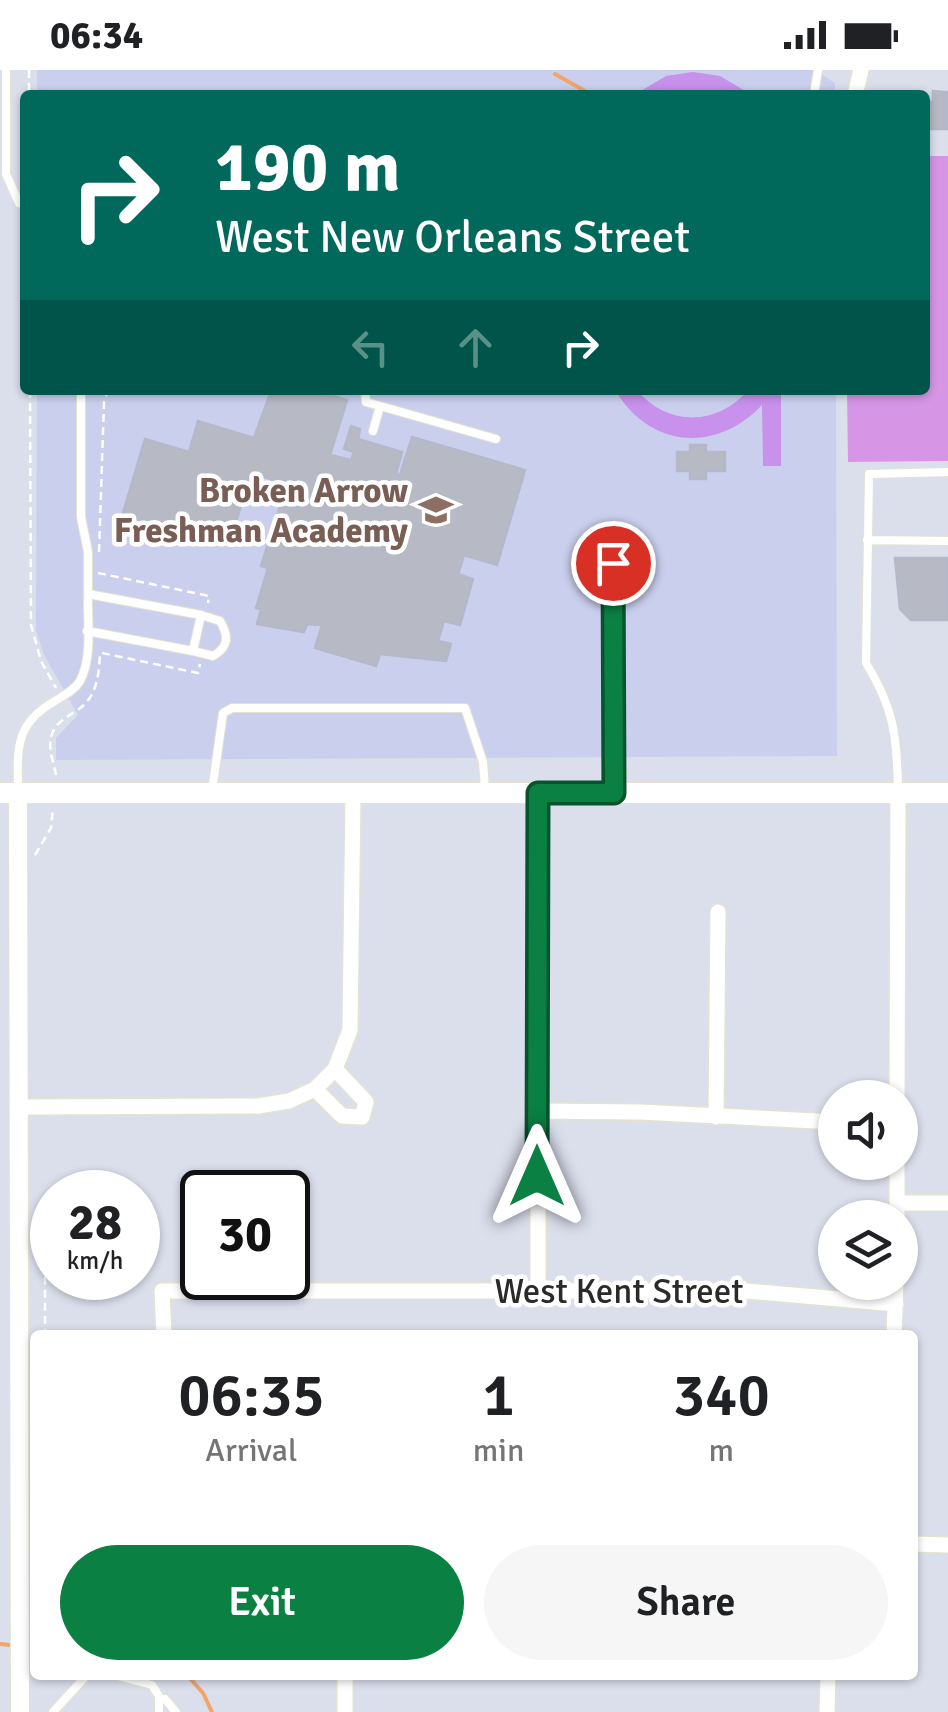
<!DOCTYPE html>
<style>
:root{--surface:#fff;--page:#f6f6f6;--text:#202124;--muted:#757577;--accent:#0b8043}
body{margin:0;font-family:Signika,sans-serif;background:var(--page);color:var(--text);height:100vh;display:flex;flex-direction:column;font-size:38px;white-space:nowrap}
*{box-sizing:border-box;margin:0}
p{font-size:32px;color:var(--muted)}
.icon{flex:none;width:55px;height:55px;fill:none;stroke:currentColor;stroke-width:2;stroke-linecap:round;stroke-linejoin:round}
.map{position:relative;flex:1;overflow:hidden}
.drawer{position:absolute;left:30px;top:1260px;width:888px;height:350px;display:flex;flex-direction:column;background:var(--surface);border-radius:10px;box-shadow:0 2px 8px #0004}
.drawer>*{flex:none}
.guide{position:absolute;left:20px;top:20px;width:910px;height:305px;border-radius:10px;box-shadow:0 2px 8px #0004;background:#00695c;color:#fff;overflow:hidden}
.buttons{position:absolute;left:818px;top:1010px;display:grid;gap:20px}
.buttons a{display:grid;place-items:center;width:100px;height:100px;border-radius:50%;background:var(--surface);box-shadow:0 2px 8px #0004;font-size:50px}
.speed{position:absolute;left:30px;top:1100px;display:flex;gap:20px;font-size:50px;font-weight:700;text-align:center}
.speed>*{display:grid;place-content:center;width:130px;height:130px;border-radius:50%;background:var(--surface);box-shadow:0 2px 8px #0004;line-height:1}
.speed small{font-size:25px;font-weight:400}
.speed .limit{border:5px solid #111;border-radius:15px;background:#fff;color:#111}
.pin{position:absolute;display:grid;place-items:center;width:85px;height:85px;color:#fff;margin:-42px;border:5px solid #fff;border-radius:50%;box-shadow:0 2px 10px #0007}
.me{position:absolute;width:110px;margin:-55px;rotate:0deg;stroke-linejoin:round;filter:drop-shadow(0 0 8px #0008)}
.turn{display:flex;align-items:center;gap:35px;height:210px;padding:0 30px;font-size:45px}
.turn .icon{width:130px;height:130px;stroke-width:2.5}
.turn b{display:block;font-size:70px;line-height:85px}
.lanes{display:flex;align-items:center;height:95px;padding:0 30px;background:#0003;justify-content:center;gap:50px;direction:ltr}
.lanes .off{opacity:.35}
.eta{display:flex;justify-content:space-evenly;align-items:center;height:170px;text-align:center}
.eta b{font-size:60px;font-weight:600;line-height:70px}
.action{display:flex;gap:20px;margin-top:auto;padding:20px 30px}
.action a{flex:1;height:115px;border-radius:60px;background:var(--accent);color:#fff;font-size:40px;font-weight:600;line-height:115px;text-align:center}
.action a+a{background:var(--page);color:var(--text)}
.status{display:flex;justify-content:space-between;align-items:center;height:70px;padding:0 50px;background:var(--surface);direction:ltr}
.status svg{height:28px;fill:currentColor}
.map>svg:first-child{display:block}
.education{fill:#cacfee}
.green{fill:#d796e5}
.pitch{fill:#c791ec}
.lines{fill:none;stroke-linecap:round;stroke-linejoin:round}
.stream{stroke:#f1a56b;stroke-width:4}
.building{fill:#b7bac4;stroke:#b5b8c8;stroke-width:2.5}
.service-casing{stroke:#e3e3d0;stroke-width:10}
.minor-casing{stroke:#e3e3d0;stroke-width:18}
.tertiary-casing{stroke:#e3e3d0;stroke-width:20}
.secondary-casing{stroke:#e3e3d0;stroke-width:22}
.path{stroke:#fff;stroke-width:2.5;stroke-dasharray:8 5;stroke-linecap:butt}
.service{stroke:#fff;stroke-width:8}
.minor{stroke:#fff;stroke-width:15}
.tertiary{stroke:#fff;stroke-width:18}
.secondary{stroke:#fff;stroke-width:20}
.route-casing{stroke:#07532c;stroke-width:25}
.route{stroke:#0b8043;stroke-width:18}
.labels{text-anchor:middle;stroke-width:9;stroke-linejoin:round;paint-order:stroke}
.education-label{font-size:35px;font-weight:bold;fill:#785e54;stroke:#fff;text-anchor:end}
.street-label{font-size:35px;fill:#2a2a2a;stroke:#fff}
</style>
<div class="status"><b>06:34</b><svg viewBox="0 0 49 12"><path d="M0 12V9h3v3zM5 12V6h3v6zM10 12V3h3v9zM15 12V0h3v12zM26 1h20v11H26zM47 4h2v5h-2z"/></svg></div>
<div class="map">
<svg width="948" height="1642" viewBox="0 0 948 1642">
<rect width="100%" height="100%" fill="#dbdfec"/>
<!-- education -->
<path class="education" d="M 37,0 L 815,0 L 835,13 L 835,25 L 37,25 Z
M 37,320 L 836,320 L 837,686 L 56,690 L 56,668 L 78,645 L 44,585 L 36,561 Z"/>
<!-- green -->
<path class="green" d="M 925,86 L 948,86 L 948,391 L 848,392 L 847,320 L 925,320 Z"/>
<!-- pitch -->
<path class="pitch" d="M 693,2 L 720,6 L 752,25 L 717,25 L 693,21 L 668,25 L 634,25 L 666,6 Z
M 615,320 L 637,320 C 667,357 718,356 748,320 L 781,320 L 781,396 L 763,396 L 762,335 C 717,383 650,379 615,320 Z"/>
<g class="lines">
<!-- stream -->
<path class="stream" d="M 555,4 L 592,25
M 0,1574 L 10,1575
M 187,1605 L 203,1623 L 212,1642"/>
</g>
<!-- building -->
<path class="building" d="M 933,21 L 944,22 L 944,59 L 926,59 L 926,32 L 933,32 Z
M 944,22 L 948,22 L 948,59 L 944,59 Z
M 257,320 L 331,320 L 330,325 L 347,330 L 330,385 L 351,390 L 354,382 L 344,379 L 351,356 L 360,359 L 358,369 L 402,382 L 396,404 L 400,405 L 412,367 L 525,400 L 497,495 L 464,485 L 458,504 L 473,509 L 460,555 L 444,551 L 438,571 L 451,574 L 446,591 L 380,584 L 376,596 L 315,578 L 322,555 L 307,554 L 304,562 L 257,554 L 261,539 L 256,538 L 268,498 L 261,496 L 287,414 L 251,403 L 229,475 L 177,459 L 120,453 L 145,369 L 189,382 L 198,351 L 254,368 L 270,324 Z
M 690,375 L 706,375 L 706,382 L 725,382 L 725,401 L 706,401 L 706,409 L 690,409 L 690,401 L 677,401 L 677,382 L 690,382 Z
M 895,488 L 948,488 L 948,550 L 911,550 L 900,539 Z"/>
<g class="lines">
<!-- service casing -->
<g class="service-casing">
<path id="service" d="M 6,0 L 6,104 L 19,133
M 814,25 L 818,0
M 81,320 L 81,447 L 88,482 L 88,524
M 365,320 L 366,332 L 496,369
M 373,361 L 380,336
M 867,470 L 948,471
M 613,493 L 614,719
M 193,581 L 213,586 C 229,577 229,566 220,551 L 201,545
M 18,719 C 17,677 16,653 55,631 C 64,625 75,620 80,611 C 93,587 87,550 88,524 L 201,545 L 193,581 L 87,561
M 898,719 C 897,667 894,638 866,593 L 869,404 L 948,402
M 212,721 L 223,643 L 232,638 L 465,638 L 483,692 L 485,719
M 114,1605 L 152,1615 L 159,1626 L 159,1642
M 159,1629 L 165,1629 L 176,1642
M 53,1642 L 87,1605"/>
</g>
<!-- minor casing -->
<g class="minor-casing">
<path id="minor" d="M 855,25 L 861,0
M 538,723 L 538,1220
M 315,1019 L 335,999 L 350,960 L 353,723
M 897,1028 L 898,723
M 19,1037 L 258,1036 L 289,1031 L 315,1019 L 342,1046 L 362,1047 L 366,1032 L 335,999
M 537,1041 L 640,1042 L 835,1052
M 716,1047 L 718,842
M 897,1133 L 948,1133
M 897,1148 L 897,1092
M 164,1265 L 162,1221 L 747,1221 L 896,1234
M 894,1265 L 896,1212
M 912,1474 L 948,1475
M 345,1605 L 345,1642
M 827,1642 L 828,1605"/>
</g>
<!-- tertiary casing -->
<g class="tertiary-casing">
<path id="tertiary" d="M 18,723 L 20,1642"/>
</g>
<!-- secondary casing -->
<g class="secondary-casing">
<path id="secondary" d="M 0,723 L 948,723"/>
</g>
<!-- path -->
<path class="path" d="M 29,0 L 29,25
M 30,320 L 31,555 L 41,591 L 56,618
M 99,482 L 104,332 L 108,320
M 98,503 L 209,526 L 208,533
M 102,583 L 198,603 L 200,594
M 56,705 C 54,693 48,680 51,667 C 55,650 73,645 84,635 C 98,621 99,601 100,583
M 35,785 L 51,758 L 53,738
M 36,1143 L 45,1172 L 45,1265"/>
<!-- service -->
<use href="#service" class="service"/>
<!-- minor -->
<use href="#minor" class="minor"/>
<!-- tertiary -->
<use href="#tertiary" class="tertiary"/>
<!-- secondary -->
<use href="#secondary" class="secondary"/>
</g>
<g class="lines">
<!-- route casing -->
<g class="route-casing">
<path id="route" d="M 537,1106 L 538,723 L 614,723 L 613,493"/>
</g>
<!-- route -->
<use href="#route" class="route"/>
</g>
<!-- icons -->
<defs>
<g id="school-bare" transform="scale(2.7)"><path d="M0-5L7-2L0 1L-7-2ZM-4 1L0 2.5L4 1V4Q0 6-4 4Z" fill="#8d6e63" stroke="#fff" stroke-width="2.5" paint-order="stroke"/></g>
</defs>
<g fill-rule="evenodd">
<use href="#school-bare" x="436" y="440"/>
</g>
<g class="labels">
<!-- education labels -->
<g class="education-label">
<text x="408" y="432">Broken Arrow<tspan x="408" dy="40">Freshman Academy</tspan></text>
</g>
<!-- street labels -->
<g class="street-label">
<text x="619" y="1233">West Kent Street</text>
</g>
</g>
</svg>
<div class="buttons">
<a><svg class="icon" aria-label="sound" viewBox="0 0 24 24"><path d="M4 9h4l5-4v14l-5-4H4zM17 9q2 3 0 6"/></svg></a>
<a><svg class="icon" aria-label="layers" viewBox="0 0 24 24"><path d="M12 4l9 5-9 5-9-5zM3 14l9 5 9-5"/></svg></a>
</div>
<div class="speed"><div>28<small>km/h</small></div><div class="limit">30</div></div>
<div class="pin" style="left:613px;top:493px;background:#d93025"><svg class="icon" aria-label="arrive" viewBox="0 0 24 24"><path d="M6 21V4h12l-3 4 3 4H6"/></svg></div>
<svg class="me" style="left:537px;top:1106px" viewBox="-20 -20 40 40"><path d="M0-17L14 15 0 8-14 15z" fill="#0b8043" stroke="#fff" stroke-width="4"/></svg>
<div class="guide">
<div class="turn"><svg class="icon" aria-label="right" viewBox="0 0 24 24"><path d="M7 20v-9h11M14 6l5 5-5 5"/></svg><div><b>190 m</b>West New Orleans Street</div></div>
<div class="lanes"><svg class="icon off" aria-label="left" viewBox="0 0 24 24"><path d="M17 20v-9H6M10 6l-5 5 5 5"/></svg><svg class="icon off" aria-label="ahead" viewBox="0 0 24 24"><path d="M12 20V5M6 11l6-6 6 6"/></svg><svg class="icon" aria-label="right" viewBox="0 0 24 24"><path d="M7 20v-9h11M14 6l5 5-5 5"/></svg></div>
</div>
<section class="drawer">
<div class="eta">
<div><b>06:35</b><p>Arrival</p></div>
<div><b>1</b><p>min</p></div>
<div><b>340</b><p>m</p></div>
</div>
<div class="action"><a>Exit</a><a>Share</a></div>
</section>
</div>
